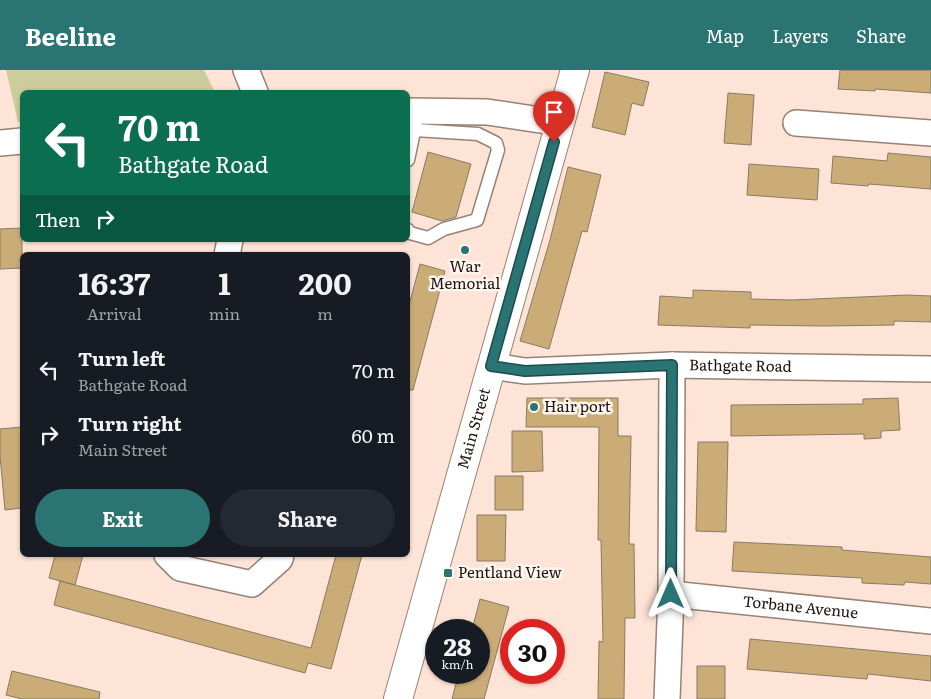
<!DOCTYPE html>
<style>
:root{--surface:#171b24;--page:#242831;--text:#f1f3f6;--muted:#9ea1a6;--accent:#2a7473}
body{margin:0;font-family:Literata,serif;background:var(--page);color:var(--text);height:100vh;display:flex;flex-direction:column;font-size:19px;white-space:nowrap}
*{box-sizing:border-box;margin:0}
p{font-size:16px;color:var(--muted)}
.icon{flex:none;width:28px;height:28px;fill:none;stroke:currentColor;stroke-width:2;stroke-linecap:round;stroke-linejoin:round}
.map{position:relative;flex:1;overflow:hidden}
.panel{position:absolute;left:20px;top:182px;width:390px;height:305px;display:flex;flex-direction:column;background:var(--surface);border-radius:8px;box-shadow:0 1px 4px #0004}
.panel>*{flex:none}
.hud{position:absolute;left:20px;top:20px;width:390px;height:152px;border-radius:8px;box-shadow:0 1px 4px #0004;background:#0b6e4f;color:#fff;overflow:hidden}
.speed{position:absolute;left:425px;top:549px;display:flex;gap:10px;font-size:25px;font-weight:700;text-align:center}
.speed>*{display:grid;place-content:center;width:65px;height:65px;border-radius:50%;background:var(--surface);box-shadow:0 1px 4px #0004;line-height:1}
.speed small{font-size:12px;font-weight:400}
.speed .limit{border:8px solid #d22;background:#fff;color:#111}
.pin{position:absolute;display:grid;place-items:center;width:42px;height:42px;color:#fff;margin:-51px -21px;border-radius:50% 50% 50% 0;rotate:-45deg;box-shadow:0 0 5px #0007}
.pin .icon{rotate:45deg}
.me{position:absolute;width:55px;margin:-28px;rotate:0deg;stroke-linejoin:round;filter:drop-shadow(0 0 4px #0008)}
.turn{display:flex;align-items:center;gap:18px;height:105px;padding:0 15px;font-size:22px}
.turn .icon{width:65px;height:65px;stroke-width:2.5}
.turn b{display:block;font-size:35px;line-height:42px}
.then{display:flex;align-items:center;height:48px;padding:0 15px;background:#0003;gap:10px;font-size:19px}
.eta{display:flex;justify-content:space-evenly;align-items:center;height:85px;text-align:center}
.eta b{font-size:30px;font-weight:700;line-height:35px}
.primary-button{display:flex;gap:10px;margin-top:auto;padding:10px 15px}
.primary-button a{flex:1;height:58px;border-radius:30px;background:var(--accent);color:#fff;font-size:20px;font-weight:700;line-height:58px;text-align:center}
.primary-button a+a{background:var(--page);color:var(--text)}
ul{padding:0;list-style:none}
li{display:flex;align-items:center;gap:15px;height:65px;padding:0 15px}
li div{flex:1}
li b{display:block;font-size:19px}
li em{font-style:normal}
header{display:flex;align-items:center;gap:30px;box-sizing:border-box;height:70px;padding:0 25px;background:var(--accent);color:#fff}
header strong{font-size:24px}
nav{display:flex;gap:28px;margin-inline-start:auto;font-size:18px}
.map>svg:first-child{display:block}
.green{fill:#cccd9b}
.building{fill:#cbac77;stroke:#877b67}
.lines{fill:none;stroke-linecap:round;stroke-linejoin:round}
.service-casing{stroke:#988275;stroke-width:15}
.minor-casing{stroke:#988275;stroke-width:28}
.primary-casing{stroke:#988275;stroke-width:30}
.service{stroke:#fff;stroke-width:12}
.minor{stroke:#fff;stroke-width:25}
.primary{stroke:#fff;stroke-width:28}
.route-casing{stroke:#1b4b4b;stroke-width:12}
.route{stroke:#2a7473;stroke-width:9}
.poi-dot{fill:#2a7473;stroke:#fff5ef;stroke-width:2}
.labels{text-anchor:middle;stroke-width:5;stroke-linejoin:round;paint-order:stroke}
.poi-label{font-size:15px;fill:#1c130f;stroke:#fff5ef;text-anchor:start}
.street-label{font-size:15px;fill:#1c130f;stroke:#fff5ef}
</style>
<header>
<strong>Beeline</strong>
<nav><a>Map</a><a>Layers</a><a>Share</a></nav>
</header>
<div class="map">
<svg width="931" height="629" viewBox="0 0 931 629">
<rect width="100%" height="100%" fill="#fde4d6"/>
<!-- green -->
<path class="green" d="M 6,0 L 204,0 L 215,22 L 22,22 L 22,52 L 18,52 Z"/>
<!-- building -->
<path class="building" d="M 840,0 L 931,0 L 931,23 L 875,19 L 875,21 L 838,19 Z
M 605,2 L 649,12 L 643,36 L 632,33 L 625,65 L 592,57 Z
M 728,23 L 754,25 L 751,75 L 724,73 Z
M 428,82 L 471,94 L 456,147 L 442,151 L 412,142 Z
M 888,83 L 931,87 L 931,119 L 869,114 L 868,116 L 831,113 L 833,86 L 887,91 Z
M 749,94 L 819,99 L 817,130 L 747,125 Z
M 568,97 L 601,105 L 587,162 L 582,161 L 549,279 L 520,271 L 550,170 Z
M 22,158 L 22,198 L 0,199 L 0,159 Z
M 420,194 L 445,201 L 413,320 L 408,320 L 408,239 Z
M 693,220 L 751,222 L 751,229 L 791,230 L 907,225 L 931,226 L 931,252 L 894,251 L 894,255 L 823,256 L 750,255 L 750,258 L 658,255 L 660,226 L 693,228 Z
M 527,328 L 618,328 L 618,366 L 631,366 L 629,474 L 634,474 L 635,548 L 625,548 L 624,629 L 598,629 L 599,571 L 603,572 L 601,470 L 598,470 L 599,357 L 526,357 Z
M 898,328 L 900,360 L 881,361 L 881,368 L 864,369 L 864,364 L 731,366 L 731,335 L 863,334 L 863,329 Z
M 22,357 L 22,438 L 5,440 L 0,386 L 0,359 Z
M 512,361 L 542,361 L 543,401 L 512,402 Z
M 698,372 L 728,372 L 726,462 L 696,461 Z
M 495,406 L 523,406 L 523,440 L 495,440 Z
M 477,445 L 506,445 L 505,491 L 477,491 Z
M 734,472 L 842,477 L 842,480 L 931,487 L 931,514 L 905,512 L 904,515 L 862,513 L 862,508 L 732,501 Z
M 55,485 L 83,485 L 75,515 L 49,508 Z
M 336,485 L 362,485 L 331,599 L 308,593 L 305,603 L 54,535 L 60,511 L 311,578 Z
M 480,529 L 509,537 L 484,629 L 452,629 L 459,602 L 479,602 L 479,560 L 472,560 Z
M 750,569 L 931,586 L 931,611 L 868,604 L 867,609 L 747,599 Z
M 697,596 L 725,596 L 725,629 L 697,629 Z
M 12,601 L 100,622 L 99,629 L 22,629 L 6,625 Z"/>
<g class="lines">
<!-- service casing -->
<g class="service-casing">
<path id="service" d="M 408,90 L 416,52
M 408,160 L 410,163 L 428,168 L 444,159 L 477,150 L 498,80 L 496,73 L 478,64 L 415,60"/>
</g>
<!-- minor casing -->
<g class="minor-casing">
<g id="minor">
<path d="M 246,0 L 255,22"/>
<path d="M 408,41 L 487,42 L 560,53"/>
<path d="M 796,53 L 931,63"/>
<path d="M 0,73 L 22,71"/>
<path d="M 227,185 L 230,170"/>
<path id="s1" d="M 491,296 L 525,301 L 672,295 L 931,299"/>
<path d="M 167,485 L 180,498 L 252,514 L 280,489 L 281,485"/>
<path id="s2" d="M 671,524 L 931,551"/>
<path d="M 667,629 L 671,524 L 672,295"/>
</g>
</g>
<!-- primary casing -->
<g class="primary-casing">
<g id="primary">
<path id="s3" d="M 398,629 L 575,0"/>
</g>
</g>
<!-- service -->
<use href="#service" class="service"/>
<!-- minor -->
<use href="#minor" class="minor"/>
<!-- primary -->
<use href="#primary" class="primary"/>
</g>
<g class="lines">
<!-- route casing -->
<g class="route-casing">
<path id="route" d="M 554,72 L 491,296 L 525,301 L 672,295 L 671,524"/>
</g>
<!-- route -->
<use href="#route" class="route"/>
</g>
<!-- markers -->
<g class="poi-dot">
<circle cx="465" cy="180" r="5"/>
<circle cx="534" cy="337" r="5"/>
<rect x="443" y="498" width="10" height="10" rx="2.5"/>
</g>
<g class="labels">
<!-- poi labels -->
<g class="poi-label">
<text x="465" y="202" text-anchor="middle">War<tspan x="465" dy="17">Memorial</tspan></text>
<text x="544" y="342">Hair port</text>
<text x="458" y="508">Pentland View</text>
</g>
<!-- street labels -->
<g class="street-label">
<text dy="5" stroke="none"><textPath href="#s1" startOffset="250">Bathgate Road</textPath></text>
<text dy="5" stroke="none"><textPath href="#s3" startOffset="281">Main Street</textPath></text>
<text dy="5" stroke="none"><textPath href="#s2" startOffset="130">Torbane Avenue</textPath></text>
</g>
</g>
</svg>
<div class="speed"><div>28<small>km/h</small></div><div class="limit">30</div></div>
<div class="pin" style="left:554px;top:72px;background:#d93025"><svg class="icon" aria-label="arrive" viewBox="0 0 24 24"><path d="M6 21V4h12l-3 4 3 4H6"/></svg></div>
<svg class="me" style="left:671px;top:524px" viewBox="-20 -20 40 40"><path d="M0-17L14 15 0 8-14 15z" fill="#2a7473" stroke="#fff" stroke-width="4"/></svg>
<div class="hud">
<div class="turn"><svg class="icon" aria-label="left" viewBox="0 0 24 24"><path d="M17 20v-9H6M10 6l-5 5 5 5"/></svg><div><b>70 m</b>Bathgate Road</div></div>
<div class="then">Then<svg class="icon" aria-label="right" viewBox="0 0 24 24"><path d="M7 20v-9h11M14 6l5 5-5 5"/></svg></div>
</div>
<section class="panel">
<div class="eta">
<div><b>16:37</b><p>Arrival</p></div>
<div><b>1</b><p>min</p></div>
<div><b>200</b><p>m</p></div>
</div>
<ul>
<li><svg class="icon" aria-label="left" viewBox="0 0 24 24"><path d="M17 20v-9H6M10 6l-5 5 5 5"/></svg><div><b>Turn left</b><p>Bathgate Road</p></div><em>70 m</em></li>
<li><svg class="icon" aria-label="right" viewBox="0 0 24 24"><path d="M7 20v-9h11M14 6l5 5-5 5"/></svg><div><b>Turn right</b><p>Main Street</p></div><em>60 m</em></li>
</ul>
<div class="primary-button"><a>Exit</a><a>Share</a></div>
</section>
</div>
